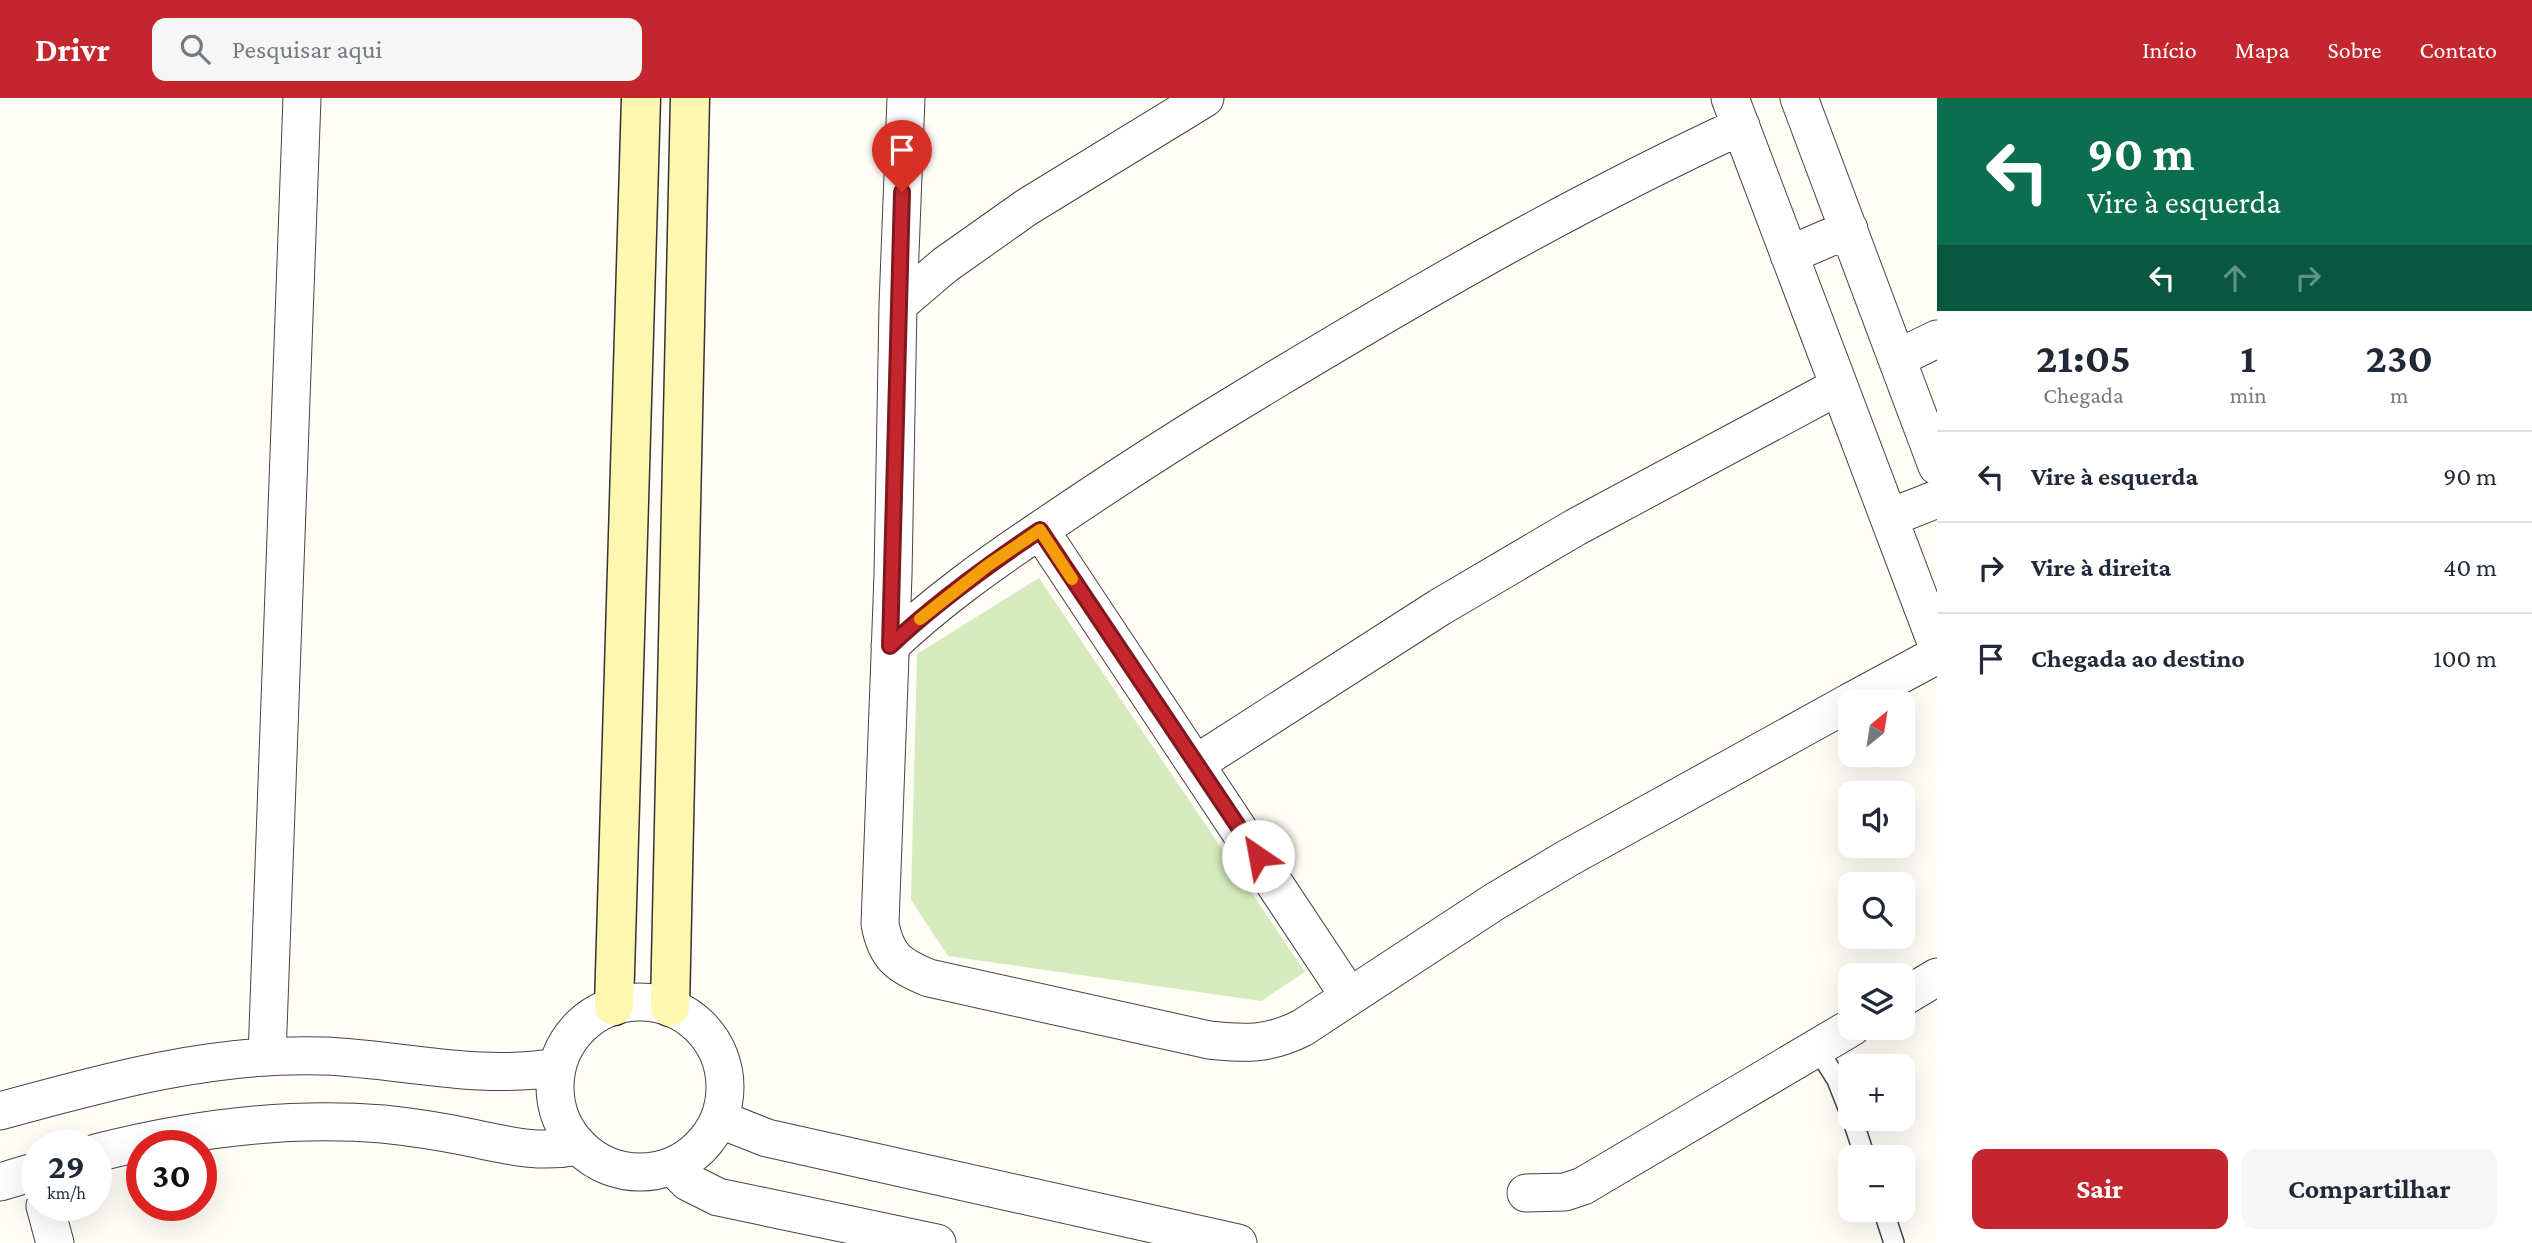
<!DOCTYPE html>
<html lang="pt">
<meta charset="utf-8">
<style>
:root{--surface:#fff;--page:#f6f6f7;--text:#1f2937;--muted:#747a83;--line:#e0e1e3;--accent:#c4262e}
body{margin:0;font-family:"Crimson Pro",serif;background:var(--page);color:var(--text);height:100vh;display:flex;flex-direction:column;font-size:26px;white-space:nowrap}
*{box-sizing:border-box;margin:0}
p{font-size:23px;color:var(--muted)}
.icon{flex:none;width:38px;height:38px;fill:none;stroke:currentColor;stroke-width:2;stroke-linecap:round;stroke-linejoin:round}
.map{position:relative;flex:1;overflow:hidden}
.side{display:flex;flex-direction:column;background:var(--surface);width:595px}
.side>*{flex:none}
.top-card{background:#0b6e4f;color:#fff;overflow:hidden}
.needle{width:46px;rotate:30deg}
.buttons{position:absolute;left:1838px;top:592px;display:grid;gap:14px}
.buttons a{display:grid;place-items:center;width:77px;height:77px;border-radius:14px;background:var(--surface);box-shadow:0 7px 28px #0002;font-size:35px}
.speed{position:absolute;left:21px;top:1032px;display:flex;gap:14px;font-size:35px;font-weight:700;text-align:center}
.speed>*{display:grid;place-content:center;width:91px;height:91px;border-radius:50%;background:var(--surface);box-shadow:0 7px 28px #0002;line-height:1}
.speed small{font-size:18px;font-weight:400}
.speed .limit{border:10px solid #d22;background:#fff;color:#111}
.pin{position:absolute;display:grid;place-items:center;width:60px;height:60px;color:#fff;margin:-72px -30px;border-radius:50% 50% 50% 0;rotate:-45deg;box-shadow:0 0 7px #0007}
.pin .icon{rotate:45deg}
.me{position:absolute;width:77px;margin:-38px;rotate:327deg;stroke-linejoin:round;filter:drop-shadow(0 0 5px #0008)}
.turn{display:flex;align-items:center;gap:24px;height:147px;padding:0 35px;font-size:32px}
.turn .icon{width:91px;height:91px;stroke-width:2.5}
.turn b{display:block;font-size:49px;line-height:60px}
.lanes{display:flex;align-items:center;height:66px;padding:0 35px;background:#0003;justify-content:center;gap:35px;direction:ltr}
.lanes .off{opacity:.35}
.eta{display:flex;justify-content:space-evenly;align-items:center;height:119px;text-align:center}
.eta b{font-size:42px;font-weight:700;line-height:49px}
.primary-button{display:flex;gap:14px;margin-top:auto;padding:14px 35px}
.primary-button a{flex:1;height:80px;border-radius:14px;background:var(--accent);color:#fff;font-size:28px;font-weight:700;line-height:80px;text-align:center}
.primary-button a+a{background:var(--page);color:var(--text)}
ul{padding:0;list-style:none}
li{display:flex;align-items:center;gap:21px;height:91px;padding:0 35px;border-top:2px solid var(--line)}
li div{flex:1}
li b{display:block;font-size:26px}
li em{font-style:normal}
header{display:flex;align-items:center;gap:42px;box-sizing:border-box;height:98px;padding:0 35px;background:var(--accent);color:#fff}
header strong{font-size:33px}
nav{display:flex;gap:38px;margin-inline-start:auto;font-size:24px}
.search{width:490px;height:63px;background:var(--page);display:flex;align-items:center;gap:18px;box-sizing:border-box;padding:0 24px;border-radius:14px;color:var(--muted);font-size:26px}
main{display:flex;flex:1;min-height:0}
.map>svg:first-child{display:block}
.green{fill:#d5ebbd}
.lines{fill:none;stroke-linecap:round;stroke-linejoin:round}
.lane-casing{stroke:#444;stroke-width:22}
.street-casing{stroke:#444;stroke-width:39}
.secondary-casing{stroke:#333;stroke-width:41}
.lane{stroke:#fff;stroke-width:19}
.street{stroke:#fff;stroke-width:37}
.secondary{stroke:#fff6b0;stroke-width:38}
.route-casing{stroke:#7f191e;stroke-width:18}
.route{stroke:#c4262e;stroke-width:12}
.slow{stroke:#f59e0b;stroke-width:12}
</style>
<header>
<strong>Drivr</strong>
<div class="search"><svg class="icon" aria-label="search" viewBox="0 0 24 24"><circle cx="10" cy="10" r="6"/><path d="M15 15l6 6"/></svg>Pesquisar aqui</div>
<nav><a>Início</a><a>Mapa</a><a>Sobre</a><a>Contato</a></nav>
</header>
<main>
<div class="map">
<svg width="1937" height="1145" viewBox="0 0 1937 1145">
<rect width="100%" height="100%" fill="#fffdf5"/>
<!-- green -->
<path class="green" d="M 1039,480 L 1305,874 L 1261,903 L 948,858 L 911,802 L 917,556 Z"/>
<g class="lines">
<!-- lane casing -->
<g class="lane-casing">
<path id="lane" d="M 1817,950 L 1837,982 L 1850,1015
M 1852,1020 L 1865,1059
M 1883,1111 L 1894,1145"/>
</g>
<!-- street casing -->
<g class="street-casing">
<path id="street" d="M 906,0 L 898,207 L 893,477 L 880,826 C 886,859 899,868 929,880 L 1209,942 C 1245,946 1268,947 1302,930 L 1494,804 L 1568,760 L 1850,604
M 1730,0 L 1937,547
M 1799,0 L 1937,368
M 1789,157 L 1849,131
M 898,207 L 945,167 L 1027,109 L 1205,0
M 1898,260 L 1937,241
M 1889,420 L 1937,401
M 1040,432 L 1349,898
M 890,548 C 936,504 988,467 1040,432 C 1106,387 1172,344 1240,303 C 1403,204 1568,108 1741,28
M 1850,604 L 1937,557
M 1197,665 L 1440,509 L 1576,429 L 1839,288
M 1902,900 L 1937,879
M555 989a85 85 0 1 1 170 0a85 85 0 1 1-170 0Z
M 267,959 L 302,0
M 0,1013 C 105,984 214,954 324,958 C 401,961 480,983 556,969
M 721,1019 L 734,1027 L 767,1040 L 1238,1145
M 96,1055 C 190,1031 285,1018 383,1026 C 411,1029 439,1033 467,1039 C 507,1047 537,1056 578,1048
M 673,1069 L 688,1084 L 718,1099 L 937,1145
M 0,1084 L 37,1073
M 1526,1095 L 1565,1094 L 1583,1088 L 1852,929
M 45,1108 L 55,1145"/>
</g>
<!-- secondary casing -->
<g class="secondary-casing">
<path id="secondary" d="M 614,908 L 641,0
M 670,909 L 690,0"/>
</g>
<!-- lane -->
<use href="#lane" class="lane"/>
<!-- street -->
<use href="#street" class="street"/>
<!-- secondary -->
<use href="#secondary" class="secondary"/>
</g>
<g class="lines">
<!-- route casing -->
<g class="route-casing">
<path id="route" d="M 902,94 L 890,548 C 935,505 988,467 1040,432 L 1258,758"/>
</g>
<!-- route -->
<use href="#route" class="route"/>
<!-- slow -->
<path class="slow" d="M 920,521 L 987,468 L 1040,432 L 1072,481"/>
</g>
</svg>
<div class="buttons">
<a><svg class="needle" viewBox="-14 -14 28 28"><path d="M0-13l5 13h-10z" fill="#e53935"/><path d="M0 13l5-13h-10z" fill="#747a83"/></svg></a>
<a><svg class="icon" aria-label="sound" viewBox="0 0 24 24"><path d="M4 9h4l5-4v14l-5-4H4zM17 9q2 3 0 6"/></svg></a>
<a><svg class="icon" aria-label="search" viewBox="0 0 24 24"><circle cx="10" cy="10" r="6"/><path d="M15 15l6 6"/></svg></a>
<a><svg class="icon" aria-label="layers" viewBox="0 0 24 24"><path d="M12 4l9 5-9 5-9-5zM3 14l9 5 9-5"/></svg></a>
<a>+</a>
<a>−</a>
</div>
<div class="speed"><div>29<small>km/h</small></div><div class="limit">30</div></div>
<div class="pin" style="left:902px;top:94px;background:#d93025"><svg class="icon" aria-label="arrive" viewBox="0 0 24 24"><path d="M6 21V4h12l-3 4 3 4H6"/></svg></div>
<svg class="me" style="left:1258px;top:758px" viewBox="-20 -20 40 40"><circle r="19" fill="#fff"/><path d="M0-13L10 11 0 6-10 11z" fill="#c4262e"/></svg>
</div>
<section class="side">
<div class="top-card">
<div class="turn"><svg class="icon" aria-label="left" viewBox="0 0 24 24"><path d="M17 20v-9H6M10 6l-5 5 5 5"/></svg><div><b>90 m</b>Vire à esquerda</div></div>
<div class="lanes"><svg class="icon" aria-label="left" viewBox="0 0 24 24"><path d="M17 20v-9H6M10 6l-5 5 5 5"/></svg><svg class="icon off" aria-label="ahead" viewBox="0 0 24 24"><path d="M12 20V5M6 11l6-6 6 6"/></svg><svg class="icon off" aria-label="right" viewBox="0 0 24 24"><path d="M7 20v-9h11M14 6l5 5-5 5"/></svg></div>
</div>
<div class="eta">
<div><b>21:05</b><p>Chegada</p></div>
<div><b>1</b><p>min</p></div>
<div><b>230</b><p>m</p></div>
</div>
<ul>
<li><svg class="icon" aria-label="left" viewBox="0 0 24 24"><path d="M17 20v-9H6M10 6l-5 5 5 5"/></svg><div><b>Vire à esquerda</b></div><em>90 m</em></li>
<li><svg class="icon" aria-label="right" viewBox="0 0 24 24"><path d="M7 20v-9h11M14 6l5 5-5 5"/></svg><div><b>Vire à direita</b></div><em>40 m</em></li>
<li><svg class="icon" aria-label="arrive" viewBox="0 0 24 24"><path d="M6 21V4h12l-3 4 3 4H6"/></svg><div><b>Chegada ao destino</b></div><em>100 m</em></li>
</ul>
<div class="primary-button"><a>Sair</a><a>Compartilhar</a></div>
</section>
</main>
